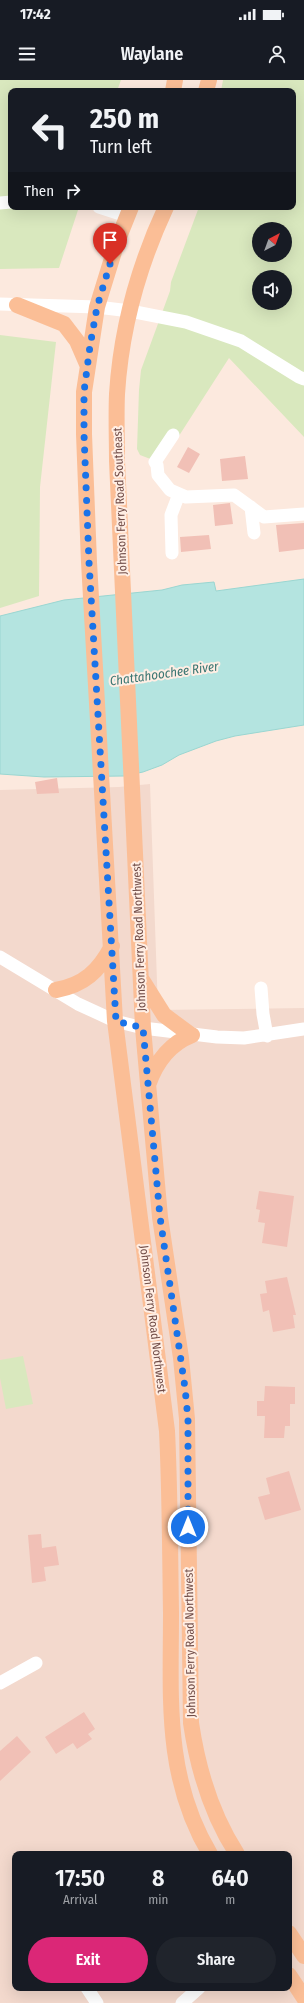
<!DOCTYPE html>
<style>
:root{--surface:#171b24;--page:#20242c;--text:#f1f3f6;--muted:#9ea1a6;--accent:#db2777}
body{margin:0;font-family:"Fira Sans Condensed",sans-serif;background:var(--page);color:var(--text);height:100vh;display:flex;flex-direction:column;font-size:15px;white-space:nowrap}
*{box-sizing:border-box;margin:0}
p{font-size:13px;color:var(--muted)}
.icon{flex:none;width:22px;height:22px;fill:none;stroke:currentColor;stroke-width:2;stroke-linecap:round;stroke-linejoin:round}
.map{position:relative;flex:1;overflow:hidden}
.sheet{position:absolute;left:12px;top:1771px;width:280px;height:140px;display:flex;flex-direction:column;background:var(--surface);border-radius:8px;box-shadow:0 4px 16px #0002}
.sheet>*{flex:none}
.banner{position:absolute;left:8px;top:8px;width:288px;height:122px;border-radius:8px;box-shadow:0 4px 16px #0002;background:#171b24;color:var(--text);overflow:hidden}
.needle{width:26px;rotate:41deg}
.buttons{position:absolute;left:252px;top:142px;display:grid;gap:8px}
.buttons a{display:grid;place-items:center;width:40px;height:40px;border-radius:50%;background:var(--surface);box-shadow:0 4px 16px #0002;font-size:20px}
.pin{position:absolute;display:grid;place-items:center;width:34px;height:34px;color:#fff;margin:-41px -17px;border-radius:50% 50% 50% 0;rotate:-45deg;box-shadow:0 0 4px #0007}
.pin .icon{rotate:45deg}
.me{position:absolute;width:44px;margin:-22px;rotate:0deg;stroke-linejoin:round;filter:drop-shadow(0 0 3px #0008)}
.turn{display:flex;align-items:center;gap:14px;height:84px;padding:0 16px;font-size:18px}
.turn .icon{width:52px;height:52px;stroke-width:2.5}
.turn b{display:block;font-size:28px;line-height:34px}
.then{display:flex;align-items:center;height:38px;padding:0 16px;background:#0003;gap:8px;font-size:15px}
.eta{display:flex;justify-content:space-evenly;align-items:center;height:68px;text-align:center}
.eta b{font-size:24px;font-weight:600;line-height:28px}
.action{display:flex;gap:8px;margin-top:auto;padding:8px 16px}
.action a{flex:1;height:46px;border-radius:24px;background:var(--accent);color:#fff;font-size:16px;font-weight:600;line-height:46px;text-align:center}
.action a+a{background:var(--page);color:var(--text)}
.status{display:flex;justify-content:space-between;align-items:center;height:28px;padding:0 20px;background:var(--surface);direction:ltr}
.status svg{height:11px;fill:currentColor}
header{display:flex;justify-content:space-between;align-items:center;height:52px;padding:0 16px;background:var(--surface);font-size:18px;font-weight:600}
.map>svg:first-child{display:block}
.residential{fill:#f3d9cd;fill-rule:evenodd}
.green{fill:#d9e8be;fill-rule:evenodd}
.water{fill:#b4e4e0;stroke:#9ad6d1}
.building{fill:#f1c0b6}
.lines{fill:none;stroke-linecap:round;stroke-linejoin:round}
.minor{stroke:#fff;stroke-width:13}
.major{stroke:#fbbe96;stroke-width:16}
.route{stroke:#1a73e8;stroke-width:7;stroke-dasharray:0 12.6}
.labels{text-anchor:middle;stroke-width:4;stroke-linejoin:round;paint-order:stroke}
.street-label{font-size:12px;fill:#714c47;stroke:#ffeee4}
.water-label{font-size:13px;font-style:italic;fill:#3c7773;stroke:#ffeee4}
</style>
<div class="status"><b>17:42</b><svg viewBox="0 0 49 12"><path d="M0 12V9h3v3zM5 12V6h3v6zM10 12V3h3v9zM15 12V0h3v12zM26 1h20v11H26zM47 4h2v5h-2z"/></svg></div>
<header><svg class="icon" aria-label="menu" viewBox="0 0 24 24"><path d="M4 6h16M4 12h16M4 18h16"/></svg>Waylane<svg class="icon" aria-label="person" viewBox="0 0 24 24"><circle cx="12" cy="8" r="4"/><path d="M4 21q1-7 8-7t8 7"/></svg></header>
<div class="map">
<svg width="304" height="1923" viewBox="0 0 304 1923">
<rect width="100%" height="100%" fill="#fce9de"/>
<!-- residential -->
<path class="residential" d="M 150,704 L 158,930 L 304,928 L 304,1923 L 0,1923 L 0,710 L 119,707 ZM 15,1774 L 289,1774 L 289,1908 L 15,1908 Z"/>
<!-- green -->
<path class="green" d="M 0,0 L 121,0 L 117,11 L 11,11 L 11,127 L 79,127 L 59,188 L 0,189 Z
M 223,0 L 304,0 L 304,357 L 229,278 L 166,376 L 153,380 L 140,375 L 137,369 L 139,310 L 141,290 L 170,211 L 171,202 L 199,127 L 293,127 L 293,11 L 221,11 ZM 259,149 L 285,149 L 285,175 L 259,175 ZM 259,197 L 285,197 L 285,223 L 259,223 Z
M 0,255 L 56,262 L 40,407 L 39,516 L 0,528 Z
M 23,1276 L 33,1324 L 6,1329 L 0,1298 L 0,1280 Z"/>
<!-- water -->
<path class="water" d="M 304,499 L 304,645 L 235,656 L 216,661 L 179,675 L 162,685 L 143,692 L 124,696 L 44,697 L 0,694 L 0,536 L 64,520 L 162,510 L 182,505 L 214,502 L 216,511 Z"/>
<!-- building -->
<path class="building" d="M 188,367 L 200,374 L 189,393 L 177,387 Z
M 245,376 L 248,399 L 222,401 L 220,379 Z
M 230,423 L 233,444 L 215,446 L 213,425 Z
M 304,443 L 304,469 L 279,472 L 276,445 Z
M 209,455 L 211,469 L 181,472 L 180,457 Z
M 57,698 L 59,713 L 37,714 L 35,702 Z
M 259,1111 L 294,1116 L 287,1167 L 262,1163 L 265,1143 L 258,1142 L 260,1130 L 256,1129 Z
M 287,1197 L 296,1235 L 293,1235 L 295,1248 L 273,1252 L 269,1230 L 263,1232 L 260,1214 L 267,1213 L 265,1201 Z
M 265,1306 L 295,1307 L 295,1324 L 290,1324 L 290,1346 L 285,1346 L 284,1358 L 264,1358 L 265,1336 L 257,1336 L 257,1321 L 264,1321 Z
M 289,1391 L 301,1430 L 265,1440 L 258,1417 L 270,1414 L 266,1398 Z
M 41,1454 L 42,1468 L 56,1466 L 59,1485 L 44,1487 L 46,1501 L 32,1503 L 28,1455 Z
M 84,1632 L 95,1649 L 88,1654 L 92,1659 L 77,1669 L 73,1663 L 56,1674 L 45,1657 Z
M 17,1656 L 31,1672 L 0,1701 L 0,1671 Z"/>
<g class="lines">
<!-- minor -->
<path class="minor" d="M 0,123 L 11,122
M 99,127 L 127,136
M 0,224 L 97,227 L 130,231 L 186,242 L 241,261 L 299,297 L 304,299
M 173,355 L 155,382 L 157,385 L 158,395 L 170,410 L 186,417 L 234,415 L 264,437 L 304,434
M 251,427 L 254,453
M 172,473 L 171,435 L 179,414
M 0,877 L 78,924 L 115,941 L 143,948 L 217,957 L 244,958 L 304,949
M 261,908 L 263,934 L 267,956
M 0,1603 L 36,1583
M 87,1908 L 97,1923
M 182,1923 L 199,1908"/>
<!-- major -->
<path class="major" d="M 173,11 L 175,0
M 206,11 L 209,0
M 131,127 L 117,162 L 97,227 L 84,312 L 84,354 L 89,482 L 115,941 L 167,1351 C 170,1411 170,1472 171,1533 C 171,1618 164,1697 210,1774
M 166,127 C 139,185 121,250 117,314 C 116,336 117,359 117,381 L 143,948 L 160,1137 L 181,1278 L 187,1339 L 191,1643 C 198,1690 211,1734 237,1774
M 17,225 L 64,244 L 77,261 L 87,284
M 142,900 L 164,935 L 191,955
M 56,910 C 84,905 99,891 112,866
M 148,1005 C 156,982 169,964 192,955
M 289,1853 L 304,1876
M 289,1895 L 304,1918"/>
</g>
<g class="lines">
<!-- route -->
<path class="route" d="M 110,184 L 97,227 L 90,266 L 84,312 L 84,354 L 89,482 L 116,941 L 143,948 L 160,1137 L 185,1308 L 188,1339 L 188,1447"/>
</g>
<g class="labels">
<!-- street labels -->
<g class="street-label">
<text transform="translate(120 421) rotate(-92)" y="4">Johnson Ferry Road Southeast</text>
<text transform="translate(139 857) rotate(-92)" y="4">Johnson Ferry Road Northwest</text>
<text transform="translate(153 1239) rotate(83)" y="4">Johnson Ferry Road Northwest</text>
<text transform="translate(190 1563) rotate(-91)" y="4">Johnson Ferry Road Northwest</text>
</g>
<!-- water labels -->
<g class="water-label">
<text transform="translate(164 593) rotate(-8)" y="5">Chattahoochee River</text>
</g>
</g>
</svg>
<div class="buttons">
<a><svg class="needle" viewBox="-14 -14 28 28"><path d="M0-13l5 13h-10z" fill="#e53935"/><path d="M0 13l5-13h-10z" fill="#9ea1a6"/></svg></a>
<a><svg class="icon" aria-label="sound" viewBox="0 0 24 24"><path d="M4 9h4l5-4v14l-5-4H4zM17 9q2 3 0 6"/></svg></a>
</div>
<div class="pin" style="left:110px;top:184px;background:#d93025"><svg class="icon" aria-label="arrive" viewBox="0 0 24 24"><path d="M6 21V4h12l-3 4 3 4H6"/></svg></div>
<svg class="me" style="left:188px;top:1447px" viewBox="-20 -20 40 40"><circle r="17" fill="#1a73e8" stroke="#fff" stroke-width="3"/><path d="M0-11L8 9 0 5-8 9z" fill="#fff"/></svg>
<div class="banner">
<div class="turn"><svg class="icon" aria-label="left" viewBox="0 0 24 24"><path d="M17 20v-9H6M10 6l-5 5 5 5"/></svg><div><b>250 m</b>Turn left</div></div>
<div class="then">Then<svg class="icon" aria-label="right" viewBox="0 0 24 24"><path d="M7 20v-9h11M14 6l5 5-5 5"/></svg></div>
</div>
<section class="sheet">
<div class="eta">
<div><b>17:50</b><p>Arrival</p></div>
<div><b>8</b><p>min</p></div>
<div><b>640</b><p>m</p></div>
</div>
<div class="action"><a>Exit</a><a>Share</a></div>
</section>
</div>
